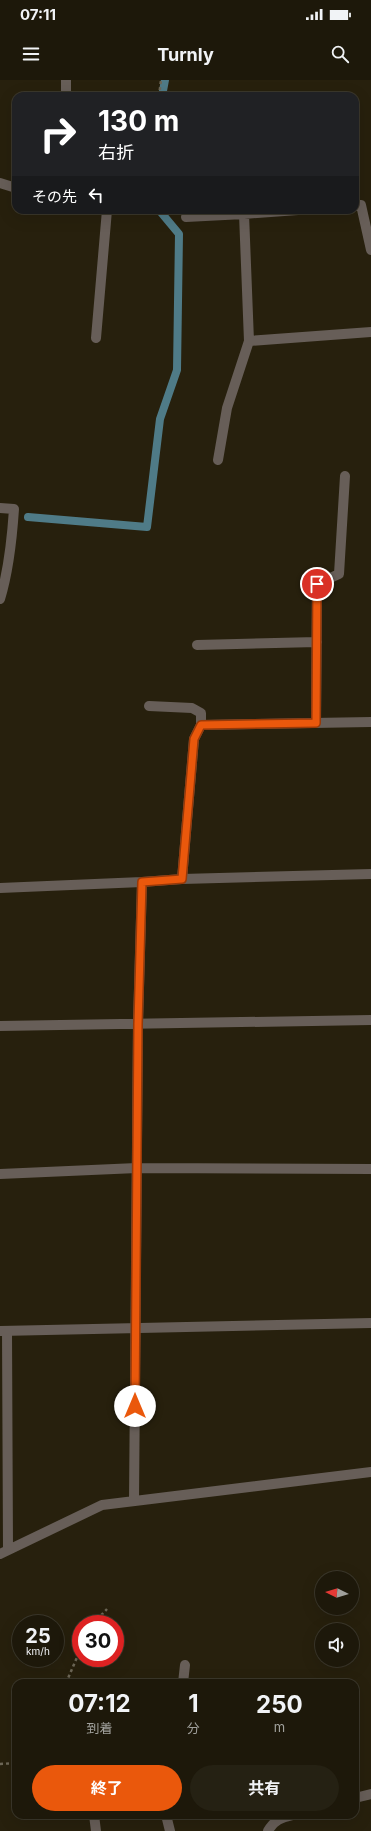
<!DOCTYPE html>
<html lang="ja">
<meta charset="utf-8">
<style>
:root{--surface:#1d180a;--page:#252113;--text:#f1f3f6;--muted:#a0a09c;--line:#3b372b;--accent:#ea580c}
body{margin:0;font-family:Inter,"Noto Sans JP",sans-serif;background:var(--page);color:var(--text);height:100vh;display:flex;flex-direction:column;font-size:15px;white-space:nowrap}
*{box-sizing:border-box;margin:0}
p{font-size:13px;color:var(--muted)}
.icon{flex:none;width:22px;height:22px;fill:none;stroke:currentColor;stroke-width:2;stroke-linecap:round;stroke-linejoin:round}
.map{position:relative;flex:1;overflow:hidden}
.sheet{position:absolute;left:12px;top:1599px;width:347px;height:140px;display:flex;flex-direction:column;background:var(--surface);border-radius:12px;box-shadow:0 4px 16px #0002,0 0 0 1px var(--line)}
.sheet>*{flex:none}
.hud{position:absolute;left:12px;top:12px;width:347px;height:122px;border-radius:12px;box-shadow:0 4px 16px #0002,0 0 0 1px var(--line);background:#202124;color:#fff;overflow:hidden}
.needle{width:26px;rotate:275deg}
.controls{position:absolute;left:315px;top:1491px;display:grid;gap:8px}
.controls a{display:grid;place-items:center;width:44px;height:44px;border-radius:50%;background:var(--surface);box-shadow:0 4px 16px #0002,0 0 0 1px var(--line);font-size:20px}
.speed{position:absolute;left:12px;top:1535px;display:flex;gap:8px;font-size:20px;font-weight:700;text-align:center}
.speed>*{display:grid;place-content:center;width:52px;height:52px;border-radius:50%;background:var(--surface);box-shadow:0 4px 16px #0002,0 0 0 1px var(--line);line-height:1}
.speed small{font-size:10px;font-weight:400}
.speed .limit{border:6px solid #d22;background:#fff;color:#111}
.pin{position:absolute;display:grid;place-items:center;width:34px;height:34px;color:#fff;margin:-17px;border:2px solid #fff;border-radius:50%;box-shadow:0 1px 4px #0007}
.me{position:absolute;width:44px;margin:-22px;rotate:0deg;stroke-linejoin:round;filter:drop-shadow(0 0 3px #0008)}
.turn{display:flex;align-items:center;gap:14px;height:84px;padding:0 20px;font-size:18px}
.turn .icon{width:52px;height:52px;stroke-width:2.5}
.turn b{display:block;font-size:28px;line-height:34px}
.then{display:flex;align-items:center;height:38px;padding:0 20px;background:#0003;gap:8px;font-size:15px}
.eta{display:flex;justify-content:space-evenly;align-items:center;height:68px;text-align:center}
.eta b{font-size:24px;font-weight:700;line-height:28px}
.primary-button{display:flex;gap:8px;margin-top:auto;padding:8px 20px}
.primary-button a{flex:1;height:46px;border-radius:24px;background:var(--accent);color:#fff;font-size:16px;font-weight:700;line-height:46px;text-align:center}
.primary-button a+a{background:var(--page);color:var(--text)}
.status{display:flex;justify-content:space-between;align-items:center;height:28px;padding:0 20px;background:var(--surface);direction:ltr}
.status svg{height:11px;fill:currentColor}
header{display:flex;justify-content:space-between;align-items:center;height:52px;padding:0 20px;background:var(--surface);font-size:18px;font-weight:700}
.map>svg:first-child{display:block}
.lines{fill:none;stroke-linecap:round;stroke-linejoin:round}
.stream{stroke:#4f7b87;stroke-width:8}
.path{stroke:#6d6757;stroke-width:2.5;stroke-dasharray:3 3;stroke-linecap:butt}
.lane{stroke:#675e58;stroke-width:10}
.street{stroke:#675e58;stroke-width:10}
.route-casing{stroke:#983908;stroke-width:10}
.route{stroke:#ea580c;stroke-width:7}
</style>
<div class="status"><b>07:11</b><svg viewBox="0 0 49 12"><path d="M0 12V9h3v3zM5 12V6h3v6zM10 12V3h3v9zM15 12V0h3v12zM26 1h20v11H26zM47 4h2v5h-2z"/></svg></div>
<header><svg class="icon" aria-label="menu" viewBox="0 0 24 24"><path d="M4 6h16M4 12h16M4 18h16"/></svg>Turnly<svg class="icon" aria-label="search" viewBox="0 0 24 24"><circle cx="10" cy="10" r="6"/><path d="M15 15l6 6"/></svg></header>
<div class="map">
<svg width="371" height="1751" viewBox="0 0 371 1751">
<rect width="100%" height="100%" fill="#27200d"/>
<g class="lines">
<!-- stream -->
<path class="stream" d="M 162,16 L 165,0
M 28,437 L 147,447 L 160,339 L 177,290 L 179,154 L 159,130"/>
<!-- path -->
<path class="path" d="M 159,16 L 161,0
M 93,1544 L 107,1529
M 66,1603 L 81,1568
M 0,1684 L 16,1683"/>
<!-- lane -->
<path class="lane" d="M 66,16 L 66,0
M 197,565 L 317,562
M 316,643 L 317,504 L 339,494 L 345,396
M 94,1735 L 96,1751"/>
<!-- street -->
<path class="street" d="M 0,103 L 16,108
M 355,126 L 361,125 L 371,170
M 298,130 L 244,134 L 249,261 L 371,252
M 186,137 L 244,134
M 96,258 L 107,130
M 218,380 L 227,328 L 249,261
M 0,428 L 14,429 C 12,459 9,490 0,519
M 149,626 L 192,628 L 201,633 L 201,645
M 182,799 L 194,659 L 201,645 L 371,642
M 0,808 L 142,802 L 182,799 L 371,794
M 0,946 L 371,940
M 0,1094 L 137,1088 L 371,1089
M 0,1251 L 371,1243
M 7,1251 L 8,1469
M 134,1421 L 138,943 L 142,802
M 0,1474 L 102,1425 L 371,1392
M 183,1603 L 185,1585
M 355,1718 L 371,1714
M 166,1735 L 170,1751
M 268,1751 C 274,1740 281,1738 293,1735"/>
</g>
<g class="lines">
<!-- route casing -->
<g class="route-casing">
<path id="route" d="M 135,1326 L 138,944 L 142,802 L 182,799 L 194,659 L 201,645 L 316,643 L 317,504"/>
</g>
<!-- route -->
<use href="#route" class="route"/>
</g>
</svg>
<div class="controls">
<a><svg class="needle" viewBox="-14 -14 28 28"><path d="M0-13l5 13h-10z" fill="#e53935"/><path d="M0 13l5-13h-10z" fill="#a0a09c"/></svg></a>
<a><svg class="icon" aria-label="sound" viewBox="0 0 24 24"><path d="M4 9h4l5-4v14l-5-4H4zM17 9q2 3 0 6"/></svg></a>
</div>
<div class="speed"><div>25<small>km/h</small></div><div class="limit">30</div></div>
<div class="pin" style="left:317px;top:504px;background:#d93025"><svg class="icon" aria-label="arrive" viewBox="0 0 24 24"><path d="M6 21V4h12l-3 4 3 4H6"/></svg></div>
<svg class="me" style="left:135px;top:1326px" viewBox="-20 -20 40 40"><circle r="19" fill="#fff"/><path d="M0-13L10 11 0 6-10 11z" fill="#ea580c"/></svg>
<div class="hud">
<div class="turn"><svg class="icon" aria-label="right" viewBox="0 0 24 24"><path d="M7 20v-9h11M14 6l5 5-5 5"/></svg><div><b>130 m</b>右折</div></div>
<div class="then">その先<svg class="icon" aria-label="left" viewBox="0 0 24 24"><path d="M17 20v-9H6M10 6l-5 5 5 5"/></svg></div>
</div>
<section class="sheet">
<div class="eta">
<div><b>07:12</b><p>到着</p></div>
<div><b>1</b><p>分</p></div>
<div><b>250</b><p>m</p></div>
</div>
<div class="primary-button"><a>終了</a><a>共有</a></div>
</section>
</div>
